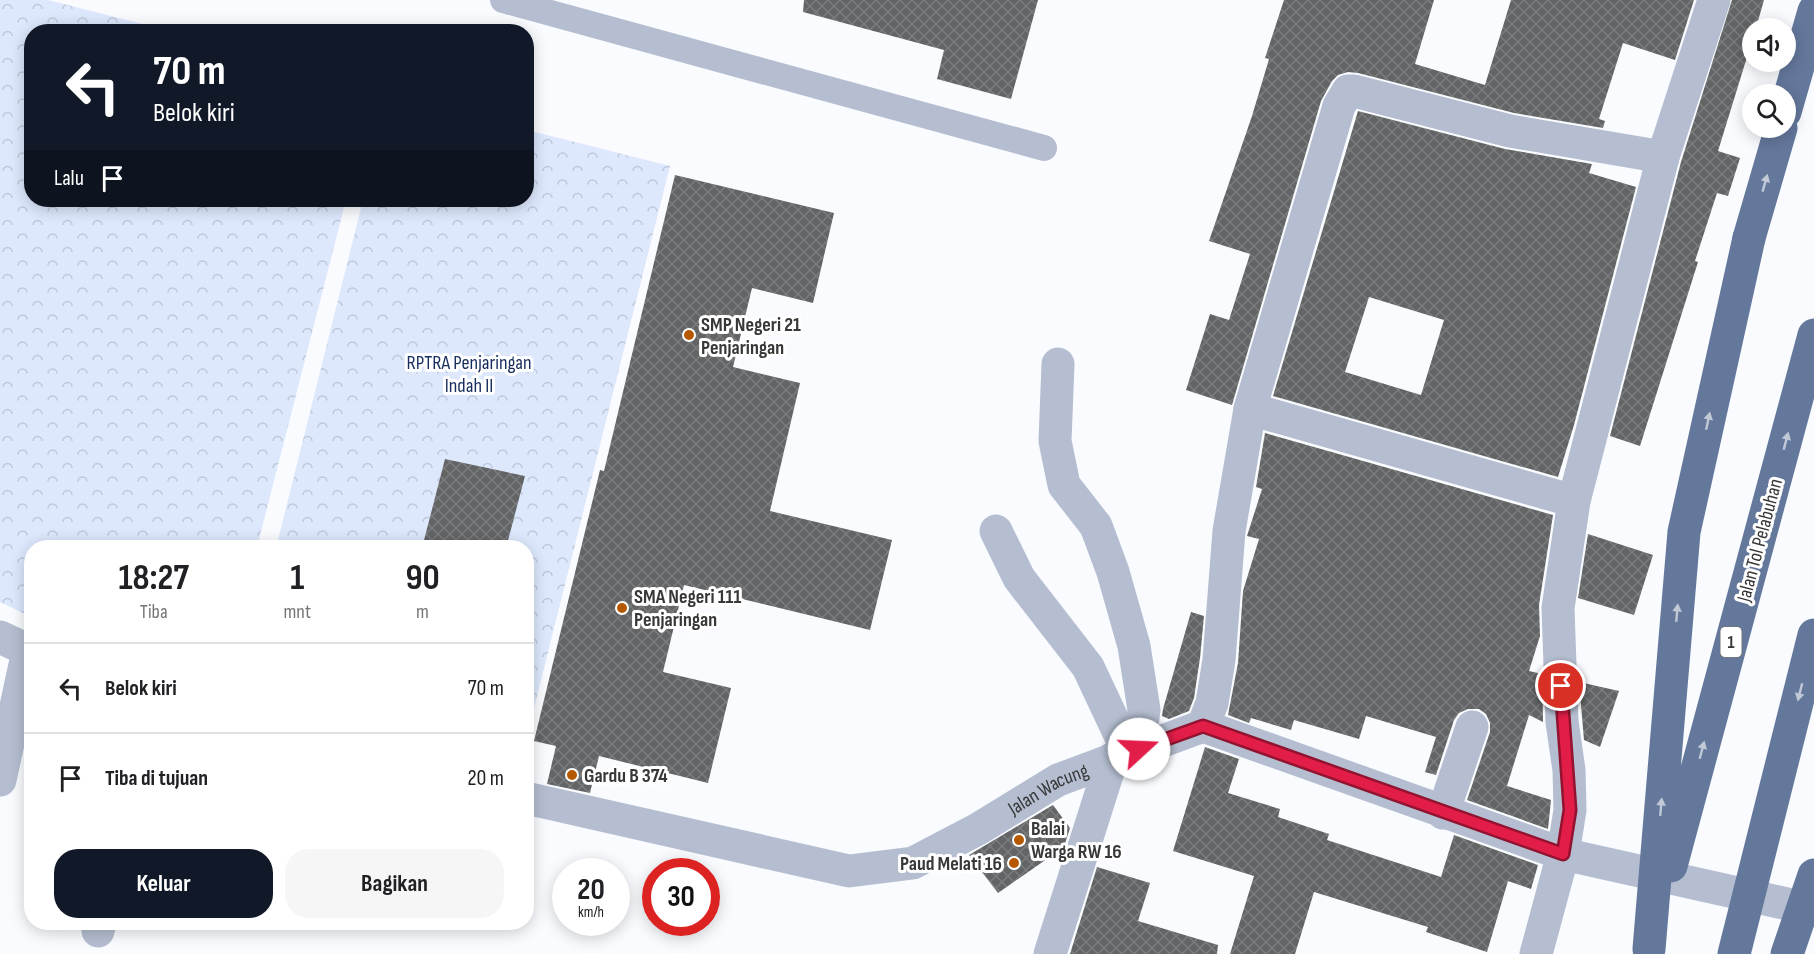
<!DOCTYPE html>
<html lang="id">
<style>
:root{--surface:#fff;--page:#f6f6f6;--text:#202124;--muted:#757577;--line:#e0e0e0;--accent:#111827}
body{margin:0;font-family:"Sofia Sans Condensed",sans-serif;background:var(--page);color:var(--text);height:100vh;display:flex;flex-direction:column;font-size:22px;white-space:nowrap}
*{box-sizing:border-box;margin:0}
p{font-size:20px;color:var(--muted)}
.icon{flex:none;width:33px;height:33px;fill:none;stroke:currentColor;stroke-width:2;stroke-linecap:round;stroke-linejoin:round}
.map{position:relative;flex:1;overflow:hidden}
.panel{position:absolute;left:24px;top:540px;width:510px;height:390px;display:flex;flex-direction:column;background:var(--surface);border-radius:24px;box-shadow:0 3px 15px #0003}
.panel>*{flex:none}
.hud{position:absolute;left:24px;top:24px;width:510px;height:183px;border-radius:24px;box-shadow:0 3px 15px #0003;background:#111827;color:#fff;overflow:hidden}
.tools{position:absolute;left:1742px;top:18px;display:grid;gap:12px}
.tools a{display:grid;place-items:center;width:54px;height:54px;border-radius:50%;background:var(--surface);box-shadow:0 3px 15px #0003;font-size:30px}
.speed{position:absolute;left:552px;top:858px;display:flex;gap:12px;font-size:30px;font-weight:700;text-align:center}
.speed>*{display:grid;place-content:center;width:78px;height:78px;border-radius:50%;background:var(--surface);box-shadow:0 3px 15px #0003;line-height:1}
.speed small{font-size:15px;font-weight:400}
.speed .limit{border:9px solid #d22;background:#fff;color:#111}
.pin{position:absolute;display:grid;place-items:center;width:51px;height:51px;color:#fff;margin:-26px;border:3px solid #fff;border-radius:50%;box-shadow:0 2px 6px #0007}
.me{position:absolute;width:66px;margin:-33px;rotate:70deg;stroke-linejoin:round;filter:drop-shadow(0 0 4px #0008)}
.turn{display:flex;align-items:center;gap:21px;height:126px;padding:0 30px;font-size:27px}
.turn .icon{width:78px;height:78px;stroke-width:2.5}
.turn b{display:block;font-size:42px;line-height:51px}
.then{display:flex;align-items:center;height:57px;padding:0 30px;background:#0003;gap:12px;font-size:22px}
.eta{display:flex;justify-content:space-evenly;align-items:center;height:102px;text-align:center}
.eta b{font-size:36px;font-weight:700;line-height:42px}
.primary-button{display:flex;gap:12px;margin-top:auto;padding:12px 30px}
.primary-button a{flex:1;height:69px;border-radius:24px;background:var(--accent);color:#fff;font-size:24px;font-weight:700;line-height:69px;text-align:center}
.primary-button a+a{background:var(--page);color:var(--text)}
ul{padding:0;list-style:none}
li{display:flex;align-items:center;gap:18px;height:90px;padding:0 30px;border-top:2px solid var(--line)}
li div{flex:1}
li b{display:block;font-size:22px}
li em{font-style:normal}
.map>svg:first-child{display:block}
.park{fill:url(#park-crowns)}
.building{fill:url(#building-cross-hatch);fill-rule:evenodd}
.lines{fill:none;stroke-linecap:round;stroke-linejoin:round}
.lane{stroke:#b4bed0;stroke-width:26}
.street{stroke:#b4bed0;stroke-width:33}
.highway{stroke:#64789c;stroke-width:33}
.highway-bridge{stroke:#64789c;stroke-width:33}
.oneway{fill:#c1c9d7}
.route-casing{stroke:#92132f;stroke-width:15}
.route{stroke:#e11d48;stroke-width:10}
.poi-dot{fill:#b55800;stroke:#fff;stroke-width:2}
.labels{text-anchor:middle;stroke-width:6;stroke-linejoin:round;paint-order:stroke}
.shield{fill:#fff;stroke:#747474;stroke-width:1.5}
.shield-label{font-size:18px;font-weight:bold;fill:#383839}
.poi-label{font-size:20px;font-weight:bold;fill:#383839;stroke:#fff;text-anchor:start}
.park-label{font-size:20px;fill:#162d5d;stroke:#fff}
.street-label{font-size:20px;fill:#383839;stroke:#fff}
</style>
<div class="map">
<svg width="1814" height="954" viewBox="0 0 1814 954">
<defs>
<pattern id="park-crowns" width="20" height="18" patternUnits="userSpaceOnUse" patternTransform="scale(1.5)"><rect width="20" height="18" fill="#dde8fd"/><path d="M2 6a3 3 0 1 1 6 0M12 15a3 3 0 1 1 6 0" fill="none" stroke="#bec8da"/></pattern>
<pattern id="building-cross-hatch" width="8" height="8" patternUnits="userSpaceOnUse" patternTransform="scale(1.5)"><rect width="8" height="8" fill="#626466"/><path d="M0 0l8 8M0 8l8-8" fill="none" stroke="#7a7c7e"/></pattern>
</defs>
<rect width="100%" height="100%" fill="#f9fbfe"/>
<!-- park -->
<path class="park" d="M 0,0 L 48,0 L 170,31 L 32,32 L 32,200 L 346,200 L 257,547 L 32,548 L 31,617 L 0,602 Z
M 527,130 L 670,166 L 527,736 L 526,548 L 276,548 L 363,200 L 526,200 Z"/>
<!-- building -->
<path class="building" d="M 804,0 L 1038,0 L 1011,99 L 937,79 L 944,50 L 803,12 Z
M 1284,0 L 1434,0 L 1415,64 L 1485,85 L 1511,0 L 1694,0 L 1675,60 L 1623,43 L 1599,119 L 1605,121 L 1603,128 L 1514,113 L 1358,73 L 1348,72 L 1338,75 L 1332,81 L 1321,101 L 1232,405 L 1186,390 L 1210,314 L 1229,320 L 1250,254 L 1209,241 L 1252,116 L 1269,59 L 1265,58 Z
M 1732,0 L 1764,0 L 1756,28 L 1752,28 L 1752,41 L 1718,151 L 1740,158 L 1728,196 L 1717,193 L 1695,261 L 1698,262 L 1640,446 L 1610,436 L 1681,162 Z
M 1358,111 L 1505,149 L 1592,164 L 1589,173 L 1636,187 L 1574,425 L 1558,477 L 1273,396 ZM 1369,297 L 1444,320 L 1421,395 L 1345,372 Z
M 675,175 L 834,213 L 813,303 L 752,288 L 733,367 L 800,383 L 770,511 L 892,540 L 870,630 L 684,585 L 663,672 L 731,688 L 708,783 L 599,756 L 590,793 L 547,784 L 556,746 L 534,741 L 600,470 L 604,471 Z
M 1265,433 L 1553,515 L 1539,605 L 1540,636 L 1529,671 L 1542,674 L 1543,722 L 1529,715 L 1507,786 L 1551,800 L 1548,829 L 1467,800 L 1490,732 L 1490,723 L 1486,714 L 1479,709 L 1468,709 L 1459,713 L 1454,720 L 1436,775 L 1425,772 L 1436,737 L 1366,716 L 1359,739 L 1294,720 L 1291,730 L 1251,718 L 1249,723 L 1228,715 L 1238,663 L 1243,591 L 1259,539 L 1247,536 L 1262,489 L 1256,487 Z
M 445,459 L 525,476 L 506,548 L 422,548 Z
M 1588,534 L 1653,555 L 1634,615 L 1578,598 Z
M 1191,612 L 1204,616 L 1200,658 L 1194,698 L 1189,711 L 1169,719 L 1162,716 L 1163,709 Z
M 1579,682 L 1619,691 L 1600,747 L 1584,740 Z
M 1205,747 L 1239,759 L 1228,793 L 1280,809 L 1278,817 L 1329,834 L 1327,840 L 1441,877 L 1454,835 L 1538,865 L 1531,889 L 1508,881 L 1487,952 L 1426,932 L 1428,927 L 1314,892 L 1295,954 L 1230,954 L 1254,876 L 1173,851 Z
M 1053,805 L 1070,828 L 1064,847 L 998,893 L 969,855 Z
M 1097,867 L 1150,883 L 1138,921 L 1218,945 L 1217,954 L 1070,954 Z"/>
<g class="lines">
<!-- lane -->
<path class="lane" d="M 503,0 L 1044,148"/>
<!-- street -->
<g class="street">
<path d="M 1058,364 L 1055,441 L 1064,485 L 1096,526 L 1113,572 L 1134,646 L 1144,710 L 1139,749"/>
<path d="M 1250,409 L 1574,501 L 1663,157 L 1714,0"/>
<path d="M 996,531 L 1019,578 L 1088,667 L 1128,752"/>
<path d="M 0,637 L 32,652"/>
<path d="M 1203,726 L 1212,703 L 1219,660 L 1229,531 L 1250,409 L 1339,106 L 1348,91 L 1354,91 L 1510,131 L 1663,157"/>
<path d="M 0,780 L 28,651"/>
<path id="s1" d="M 526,798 L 849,871 L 913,863 L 978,829 L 1058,780 L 1203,726 L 1563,854 L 1814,910"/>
<path d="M 1443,813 L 1472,727"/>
<path d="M 98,931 L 100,922"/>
<path d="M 1050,954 L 1112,759"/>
<path d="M 1536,954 L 1563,854 L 1570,810 L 1569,770 L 1562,722 L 1558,608 L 1574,501"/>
</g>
<!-- highway -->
<path class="highway" d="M 1785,112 L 1814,11
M 1749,238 L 1781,128"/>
<!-- highway-bridge -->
<path class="highway-bridge" d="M 1671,866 L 1814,335
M 1649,949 L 1684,532 L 1749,238
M 1734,954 L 1814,635
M 1787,954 L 1814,875"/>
</g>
<!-- one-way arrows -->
<defs><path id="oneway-solid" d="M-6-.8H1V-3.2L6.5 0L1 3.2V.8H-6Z" transform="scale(1.5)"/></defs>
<g class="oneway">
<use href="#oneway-solid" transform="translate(1765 183) rotate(-74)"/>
<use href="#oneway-solid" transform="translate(1708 421) rotate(-78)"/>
<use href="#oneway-solid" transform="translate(1786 441) rotate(-75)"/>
<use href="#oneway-solid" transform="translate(1677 613) rotate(-85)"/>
<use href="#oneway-solid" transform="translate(1800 692) rotate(104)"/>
<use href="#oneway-solid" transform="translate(1702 750) rotate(-75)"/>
<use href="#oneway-solid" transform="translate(1661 807) rotate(-85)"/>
</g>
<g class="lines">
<!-- route casing -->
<g class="route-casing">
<path id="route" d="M 1139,749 L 1203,726 L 1563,854 L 1570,810 L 1561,686"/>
</g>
<!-- route -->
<use href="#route" class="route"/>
</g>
<!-- markers -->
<g class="poi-dot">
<circle cx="689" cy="335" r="6"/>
<circle cx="622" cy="608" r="6"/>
<circle cx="572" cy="775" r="6"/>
<circle cx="1019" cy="840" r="6"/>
<circle cx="1014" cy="863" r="6"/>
</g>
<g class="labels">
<!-- shield labels -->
<rect class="shield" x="1720.5" y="627" width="21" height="30" rx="4.5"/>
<g class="shield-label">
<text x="1731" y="648">1</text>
</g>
<!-- poi labels -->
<g class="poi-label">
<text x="701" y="331">SMP Negeri 21<tspan x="701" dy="23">Penjaringan</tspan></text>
<text x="634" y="603">SMA Negeri 111<tspan x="634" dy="23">Penjaringan</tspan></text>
<text x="584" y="782">Gardu B 374</text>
<text x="1031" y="835">Balai<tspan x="1031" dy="23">Warga RW 16</tspan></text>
<text x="1002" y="870" text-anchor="end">Paud Melati 16</text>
</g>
<!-- park labels -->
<g class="park-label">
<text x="469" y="369">RPTRA Penjaringan<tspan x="469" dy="23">Indah II</tspan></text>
</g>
<!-- street labels -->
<g class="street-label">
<text transform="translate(1759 540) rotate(-75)" y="7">Jalan Tol Pelabuhan</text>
<text dy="7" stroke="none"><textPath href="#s1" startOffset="550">Jalan Wacung</textPath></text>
</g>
</g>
</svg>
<div class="tools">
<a><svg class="icon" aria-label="sound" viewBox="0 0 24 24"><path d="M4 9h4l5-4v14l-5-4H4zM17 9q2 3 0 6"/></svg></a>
<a><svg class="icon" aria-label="search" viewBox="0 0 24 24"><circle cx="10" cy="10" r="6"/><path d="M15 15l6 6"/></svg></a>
</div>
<div class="speed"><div>20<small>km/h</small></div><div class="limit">30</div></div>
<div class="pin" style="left:1561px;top:686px;background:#d93025"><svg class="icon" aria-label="arrive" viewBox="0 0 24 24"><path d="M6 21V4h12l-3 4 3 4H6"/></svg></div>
<svg class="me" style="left:1139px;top:749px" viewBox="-20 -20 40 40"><circle r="19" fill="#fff"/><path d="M0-13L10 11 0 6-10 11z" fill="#e11d48"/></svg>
<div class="hud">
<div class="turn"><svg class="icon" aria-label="left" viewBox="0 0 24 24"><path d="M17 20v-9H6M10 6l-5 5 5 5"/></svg><div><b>70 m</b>Belok kiri</div></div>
<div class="then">Lalu<svg class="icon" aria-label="arrive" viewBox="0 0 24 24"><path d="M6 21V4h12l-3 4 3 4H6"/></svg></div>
</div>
<section class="panel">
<div class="eta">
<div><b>18:27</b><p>Tiba</p></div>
<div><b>1</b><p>mnt</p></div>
<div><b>90</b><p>m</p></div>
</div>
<ul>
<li><svg class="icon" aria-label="left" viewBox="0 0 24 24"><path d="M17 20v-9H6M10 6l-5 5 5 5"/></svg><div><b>Belok kiri</b></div><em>70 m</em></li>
<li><svg class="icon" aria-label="arrive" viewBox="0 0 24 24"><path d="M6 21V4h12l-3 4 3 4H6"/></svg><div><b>Tiba di tujuan</b></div><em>20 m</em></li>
</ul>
<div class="primary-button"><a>Keluar</a><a>Bagikan</a></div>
</section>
</div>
